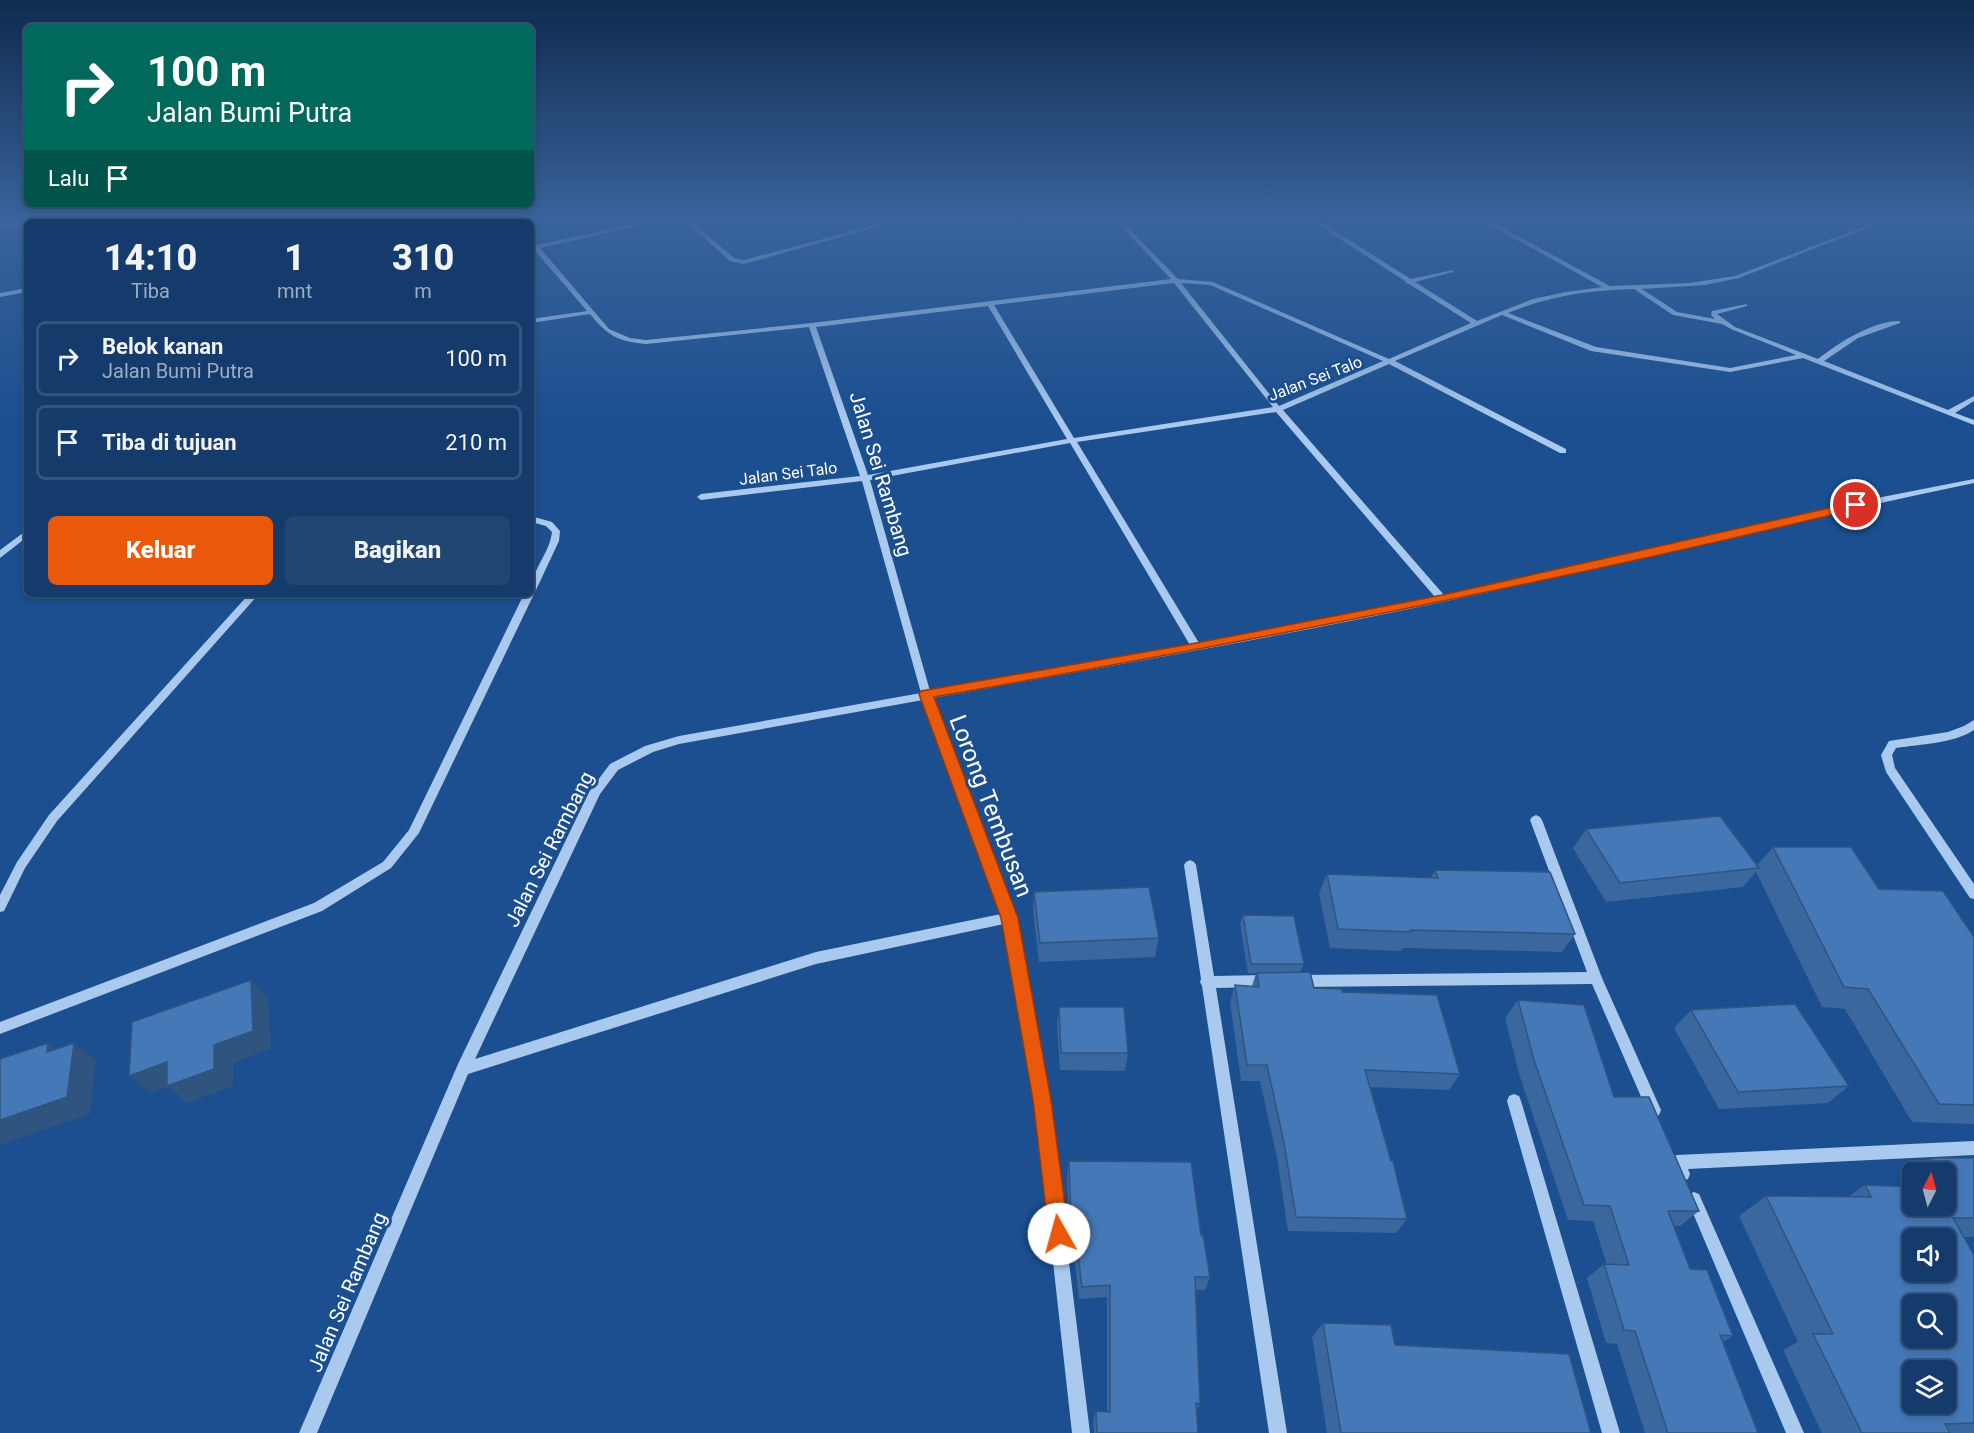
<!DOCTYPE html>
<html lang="id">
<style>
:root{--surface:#143b6b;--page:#214673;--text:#f1f3f6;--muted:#9dadc1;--line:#33557e;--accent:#ea580c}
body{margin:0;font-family:Roboto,sans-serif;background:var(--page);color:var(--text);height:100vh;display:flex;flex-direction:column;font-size:22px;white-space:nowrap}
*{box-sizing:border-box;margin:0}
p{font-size:20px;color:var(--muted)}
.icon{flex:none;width:33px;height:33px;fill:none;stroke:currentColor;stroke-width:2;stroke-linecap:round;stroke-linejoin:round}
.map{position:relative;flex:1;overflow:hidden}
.side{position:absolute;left:24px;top:219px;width:510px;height:378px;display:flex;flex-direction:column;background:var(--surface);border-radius:9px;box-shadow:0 3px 9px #0003,0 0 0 2px var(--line)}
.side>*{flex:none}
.top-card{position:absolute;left:24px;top:24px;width:510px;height:183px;border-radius:9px;box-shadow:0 3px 9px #0003,0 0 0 2px var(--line);background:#00695c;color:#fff;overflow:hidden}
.needle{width:39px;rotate:6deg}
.tools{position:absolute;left:1902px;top:1162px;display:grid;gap:12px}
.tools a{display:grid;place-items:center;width:54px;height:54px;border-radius:9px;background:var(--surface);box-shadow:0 3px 9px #0003,0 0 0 2px var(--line);font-size:30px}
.pin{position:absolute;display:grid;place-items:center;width:51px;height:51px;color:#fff;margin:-26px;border:3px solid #fff;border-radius:50%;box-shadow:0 2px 6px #0007}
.me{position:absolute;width:66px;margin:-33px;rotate:353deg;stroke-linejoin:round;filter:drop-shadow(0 0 4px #0008)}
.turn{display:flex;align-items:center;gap:21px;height:126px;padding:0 24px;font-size:27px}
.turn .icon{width:78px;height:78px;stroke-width:2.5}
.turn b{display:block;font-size:42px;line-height:51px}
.then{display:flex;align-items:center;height:57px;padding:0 24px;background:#0003;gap:12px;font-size:22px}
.eta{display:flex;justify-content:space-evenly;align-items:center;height:102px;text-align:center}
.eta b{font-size:36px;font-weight:800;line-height:42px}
.button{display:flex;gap:12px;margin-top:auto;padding:12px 24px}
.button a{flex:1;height:69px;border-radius:9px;background:var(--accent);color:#fff;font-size:24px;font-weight:800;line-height:69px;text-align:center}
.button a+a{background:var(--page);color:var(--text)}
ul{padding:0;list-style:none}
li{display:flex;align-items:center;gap:18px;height:75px;margin:0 12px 9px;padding:0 12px;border:3px solid var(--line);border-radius:9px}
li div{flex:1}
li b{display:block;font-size:22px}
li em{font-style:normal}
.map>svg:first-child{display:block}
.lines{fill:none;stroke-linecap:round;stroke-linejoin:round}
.minor{fill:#a9c9ee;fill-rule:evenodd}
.wall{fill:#3a679d;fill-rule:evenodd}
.shaded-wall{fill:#305480}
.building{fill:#4478b7;stroke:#305480;stroke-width:1.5;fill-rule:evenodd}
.route{fill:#ea580c;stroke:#983908;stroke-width:1.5}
.labels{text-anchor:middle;stroke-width:6;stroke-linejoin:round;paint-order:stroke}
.far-street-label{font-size:16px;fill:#fff;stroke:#1b4f8f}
.street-label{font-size:20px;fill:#fff;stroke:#1b4f8f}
.near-street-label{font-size:24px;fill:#fff;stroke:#1b4f8f}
</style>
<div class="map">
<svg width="1974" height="1433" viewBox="0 0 1974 1433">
<rect width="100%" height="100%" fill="#1b4f8f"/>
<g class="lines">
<!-- minor -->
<path class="minor" d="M 25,221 L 36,221 L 0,229 L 0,225 Z
M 60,221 L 66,221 L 66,222 L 60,222 Z
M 319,221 L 325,221 L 325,222 L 319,222 Z
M 511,221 L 517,221 L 518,222 L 512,222 Z
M 649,221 L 659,221 L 540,248 L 609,329 L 630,338 L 646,340 L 812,323 L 1171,279 L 1116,221 L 1122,221 L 1178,279 L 1213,282 L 1389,359 L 1471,323 L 1409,284 L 1406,283 L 1405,281 L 1312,221 L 1319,221 L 1411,279 L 1453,270 L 1453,272 L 1415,282 L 1477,321 L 1533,299 L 1566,292 L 1602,287 L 1483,221 L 1490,221 L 1610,286 L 1689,283 L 1735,276 L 1878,221 L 1885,221 L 1739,278 L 1705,285 L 1642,289 L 1677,312 L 1715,319 L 1711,315 L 1712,311 L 1747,304 L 1747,306 L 1717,314 L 1735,327 L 1818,359 C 1838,343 1874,320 1900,321 L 1900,323 L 1858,338 L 1824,361 L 1948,410 L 1974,396 L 1974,401 L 1955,413 L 1974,420 L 1974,425 L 1803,358 L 1730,372 L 1591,351 L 1502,315 L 1395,361 L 1566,449 L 1566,453 L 1560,453 L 1389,364 L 1283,410 L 1444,595 L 1877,498 L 1974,479 L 1974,483 C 1796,520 1620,564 1442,602 C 1273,638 1103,667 933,698 L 1015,918 L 1049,1100 L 1090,1433 L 1072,1433 L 1035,1100 L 1004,924 L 816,964 L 468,1074 L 317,1433 L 299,1433 L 458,1064 L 589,792 L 610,764 L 645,746 L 679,736 L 921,693 L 862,481 L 701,500 L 697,497 L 701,494 L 860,476 L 809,327 L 646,344 C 617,341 608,336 590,314 L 531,323 L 531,319 L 587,311 L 531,246 L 531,240 L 537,245 ZM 1174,283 L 1273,407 L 1074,438 L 994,305 ZM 1181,283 L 1210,285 L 1383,361 L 1279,406 ZM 1634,289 L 1673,315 L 1722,324 L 1731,329 L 1796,355 L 1730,368 L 1596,347 L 1508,313 C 1548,296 1591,290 1634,289 ZM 988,306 L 1067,439 L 868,475 L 816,327 ZM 1276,412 L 1435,597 L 1199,643 L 1077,442 ZM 1070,443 L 1190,645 L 930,691 L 870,480 ZM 923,700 L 1001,914 L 816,952 L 475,1059 L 600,794 L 618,770 L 653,752 L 679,744 Z
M 685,221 L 691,221 L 734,258 L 744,260 L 889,221 L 898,221 L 744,264 L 730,261 Z
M 27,288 L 27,292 L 0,297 L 0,293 Z
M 531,516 L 552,522 L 560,531 L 559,541 L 536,590 L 533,593 L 534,594 L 419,833 L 391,868 L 322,911 L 0,1034 L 0,1022 L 314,903 L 383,862 L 409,830 L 524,594 L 531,594 C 531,568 549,556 552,532 L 546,526 L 531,522 Z
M 27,530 L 27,537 L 0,558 L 0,550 Z
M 249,594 L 259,594 L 57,821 L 25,868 L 4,911 L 0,912 L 0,895 L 17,862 L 49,815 Z
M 1974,720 L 1974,730 C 1952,744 1921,744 1896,748 L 1892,755 L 1895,768 L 1974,884 L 1974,899 L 1970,898 L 1886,772 L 1881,755 L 1889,741 L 1948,732 L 1964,726 Z
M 1536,815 L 1540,817 L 1542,820 L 1602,978 L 1661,1110 L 1659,1115 L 1654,1117 L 1649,1115 L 1592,984 L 1299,987 L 1294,985 L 1293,981 L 1294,977 L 1299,975 L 1587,972 L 1530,820 L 1532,817 Z
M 1190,860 L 1194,862 L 1196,865 L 1214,976 L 1266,975 L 1271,977 L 1272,981 L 1271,985 L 1266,987 L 1216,988 L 1287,1433 L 1269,1433 L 1202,986 L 1200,982 L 1201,979 L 1184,865 L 1186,862 Z
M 1514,1094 L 1519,1096 L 1521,1101 L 1620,1433 L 1602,1433 L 1507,1101 L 1509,1096 Z
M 1974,1141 L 1974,1155 L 1688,1169 L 1690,1174 L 1688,1179 L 1683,1181 L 1678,1179 L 1670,1162 L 1672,1157 L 1677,1155 Z
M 1694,1192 L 1699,1194 L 1804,1433 L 1786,1433 L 1687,1199 L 1689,1194 Z"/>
</g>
<!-- wall -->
<path class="wall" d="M 1586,829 L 1757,865 L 1773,847 L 1879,889 L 1974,937 L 1974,1124 L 1912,1122 L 1845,1009 L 1822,1007 L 1756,872 L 1743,887 L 1606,902 L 1573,848 Z
M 1435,870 L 1575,934 L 1562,952 L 1402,948 L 1401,951 L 1330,948 L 1319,893 L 1327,874 L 1431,878 Z
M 1034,892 L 1159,938 L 1155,957 L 1039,962 L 1033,910 Z
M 1243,915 L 1304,964 L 1300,972 L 1314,988 L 1342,992 L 1460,1074 L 1449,1090 L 1369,1087 L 1407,1219 L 1396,1233 L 1288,1231 L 1277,1158 L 1260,1081 L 1241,1081 L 1230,1002 L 1235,985 L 1252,986 L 1256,973 L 1248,973 L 1240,924 Z
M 1518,1000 L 1614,1097 L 1699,1211 L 1680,1226 L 1674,1226 L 1690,1269 L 1733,1336 L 1723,1342 L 1758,1433 L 1645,1433 L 1617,1344 L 1606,1343 L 1587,1278 L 1604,1264 L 1607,1265 L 1593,1221 L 1568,1220 L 1520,1077 L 1505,1018 Z
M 1059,1007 L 1128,1053 L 1125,1071 L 1060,1070 L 1057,1024 Z
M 1691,1010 L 1849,1086 L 1828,1103 L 1719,1109 L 1674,1028 Z
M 1932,1158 L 1974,1158 L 1974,1237 L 1964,1237 L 1974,1255 L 1974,1433 L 1822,1433 L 1783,1350 L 1798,1342 L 1739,1216 L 1766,1196 L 1848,1197 L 1865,1185 L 1906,1187 L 1901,1179 ZM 1912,1173 L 1946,1173 L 1946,1206 L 1912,1206 Z
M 1069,1161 L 1201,1235 L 1210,1277 L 1205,1290 L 1196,1290 L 1200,1404 L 1196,1411 L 1198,1433 L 1094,1433 L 1093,1421 L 1096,1411 L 1107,1412 L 1107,1297 L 1079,1299 L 1072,1236 L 1069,1236 L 1067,1176 Z
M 1323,1323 L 1395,1345 L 1591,1433 L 1327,1433 L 1312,1337 Z"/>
<!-- shaded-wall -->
<path class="shaded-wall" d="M 251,980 L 268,998 L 271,1048 L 233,1063 L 233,1086 L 187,1103 L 168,1087 L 150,1093 L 129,1076 L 214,1045 Z
M 48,1043 L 71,1060 L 47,1052 Z
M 74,1043 L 96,1060 L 90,1114 L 0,1145 L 0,1120 Z"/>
<!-- building -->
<path class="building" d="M 1720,816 L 1759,868 L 1620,883 L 1586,829 Z
M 1773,847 L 1851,847 L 1879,889 L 1943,891 L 1974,937 L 1974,1105 L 1939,1104 L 1868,989 L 1844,987 Z
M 1435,870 L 1550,872 L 1575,934 L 1410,930 L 1410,932 L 1338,929 L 1327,874 L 1438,878 Z
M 1149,887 L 1159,938 L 1040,943 L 1034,892 Z
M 1243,915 L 1294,916 L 1304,964 L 1251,964 Z
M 1310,972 L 1314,988 L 1342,989 L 1342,992 L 1437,995 L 1460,1074 L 1365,1070 L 1391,1161 L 1393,1161 L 1407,1219 L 1296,1217 L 1284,1143 L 1267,1065 L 1247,1065 L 1235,985 L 1259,987 L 1257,973 Z
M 251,980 L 253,1031 L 214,1045 L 214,1069 L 167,1086 L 167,1062 L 129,1076 L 132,1022 Z
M 1518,1000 L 1584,1005 L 1614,1097 L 1649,1097 L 1699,1211 L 1668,1211 L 1690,1269 L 1707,1270 L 1733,1336 L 1720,1335 L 1758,1433 L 1668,1433 L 1635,1331 L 1624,1330 L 1604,1264 L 1629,1265 L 1610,1206 L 1584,1205 L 1534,1060 Z
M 1795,1004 L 1849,1086 L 1738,1092 L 1691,1010 Z
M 1059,1007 L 1124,1007 L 1128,1053 L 1061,1053 Z
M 48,1043 L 47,1052 L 74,1043 L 67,1097 L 0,1120 L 0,1059 Z
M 1932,1158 L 1974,1158 L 1974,1218 L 1953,1218 L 1974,1255 L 1974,1423 L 1945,1424 L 1950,1433 L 1862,1433 L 1813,1334 L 1833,1334 L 1766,1196 L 1871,1197 L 1865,1185 L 1912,1187 L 1912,1206 L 1946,1206 L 1946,1188 L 1951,1188 L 1946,1180 L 1946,1173 L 1941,1173 ZM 1912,1239 L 1946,1239 L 1946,1272 L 1912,1272 ZM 1912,1305 L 1946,1305 L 1946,1338 L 1912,1338 ZM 1912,1371 L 1946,1371 L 1946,1404 L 1912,1404 Z
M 1069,1161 L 1191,1162 L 1201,1235 L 1203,1235 L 1210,1277 L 1195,1277 L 1200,1404 L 1196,1403 L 1198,1433 L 1097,1433 L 1096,1411 L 1110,1412 L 1110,1285 L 1082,1287 L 1074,1222 L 1071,1222 Z
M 1323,1323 L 1391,1325 L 1395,1345 L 1569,1354 L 1591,1433 L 1341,1433 Z"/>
<!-- sky -->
<linearGradient id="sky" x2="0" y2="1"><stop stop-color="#0f2b4f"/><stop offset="0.52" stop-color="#39639b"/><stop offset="1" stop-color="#39639b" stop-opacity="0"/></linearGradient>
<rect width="1974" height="421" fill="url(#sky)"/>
<!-- route -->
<path class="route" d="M 1856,502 L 1860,503 L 1860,508 C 1554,583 1244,643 934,697 L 1018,918 L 1051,1100 L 1069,1234 L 1066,1241 L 1059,1244 L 1052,1241 L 1049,1234 L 1033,1100 L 1001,918 L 919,694 L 921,691 L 1196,643 L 1442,595 Z"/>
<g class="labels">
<!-- far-street labels -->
<g class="far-street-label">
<text transform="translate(1315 378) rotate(-21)" y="6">Jalan Sei Talo</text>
<text transform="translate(788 473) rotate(-7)" y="6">Jalan Sei Talo</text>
</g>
<!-- street labels -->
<g class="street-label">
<text transform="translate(881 474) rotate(73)" y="7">Jalan Sei Rambang</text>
<text transform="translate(549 849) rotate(-63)" y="7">Jalan Sei Rambang</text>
<text transform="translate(347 1292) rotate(-67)" y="7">Jalan Sei Rambang</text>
</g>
<!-- near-street labels -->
<g class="near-street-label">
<text transform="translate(991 806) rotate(69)" y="8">Lorong Tembusan</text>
</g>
</g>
</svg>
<div class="tools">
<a><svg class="needle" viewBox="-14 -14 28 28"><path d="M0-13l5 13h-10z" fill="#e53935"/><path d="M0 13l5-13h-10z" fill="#9dadc1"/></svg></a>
<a><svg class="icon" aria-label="sound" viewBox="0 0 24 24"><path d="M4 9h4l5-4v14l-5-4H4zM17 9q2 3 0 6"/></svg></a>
<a><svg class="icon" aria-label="search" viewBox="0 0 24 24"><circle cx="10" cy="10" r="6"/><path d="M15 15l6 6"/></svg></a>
<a><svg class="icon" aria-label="layers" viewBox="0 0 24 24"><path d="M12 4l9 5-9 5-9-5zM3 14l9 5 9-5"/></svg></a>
</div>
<div class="pin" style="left:1856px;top:505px;background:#d93025"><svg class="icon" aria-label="arrive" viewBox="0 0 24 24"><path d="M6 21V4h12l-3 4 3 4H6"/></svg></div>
<svg class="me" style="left:1059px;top:1234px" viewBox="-20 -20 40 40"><circle r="19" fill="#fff"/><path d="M0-13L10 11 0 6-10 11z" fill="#ea580c"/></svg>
<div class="top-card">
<div class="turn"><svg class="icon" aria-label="right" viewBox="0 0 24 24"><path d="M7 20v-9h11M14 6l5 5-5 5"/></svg><div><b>100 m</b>Jalan Bumi Putra</div></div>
<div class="then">Lalu<svg class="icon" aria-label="arrive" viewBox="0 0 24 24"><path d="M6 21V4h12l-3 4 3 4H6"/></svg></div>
</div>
<section class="side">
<div class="eta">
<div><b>14:10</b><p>Tiba</p></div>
<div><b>1</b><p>mnt</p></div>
<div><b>310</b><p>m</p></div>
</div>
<ul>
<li><svg class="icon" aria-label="right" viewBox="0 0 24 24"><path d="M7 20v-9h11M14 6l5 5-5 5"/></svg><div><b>Belok kanan</b><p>Jalan Bumi Putra</p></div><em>100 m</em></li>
<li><svg class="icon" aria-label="arrive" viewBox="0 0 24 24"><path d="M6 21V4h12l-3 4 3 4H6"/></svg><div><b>Tiba di tujuan</b></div><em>210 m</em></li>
</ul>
<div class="button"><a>Keluar</a><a>Bagikan</a></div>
</section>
</div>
